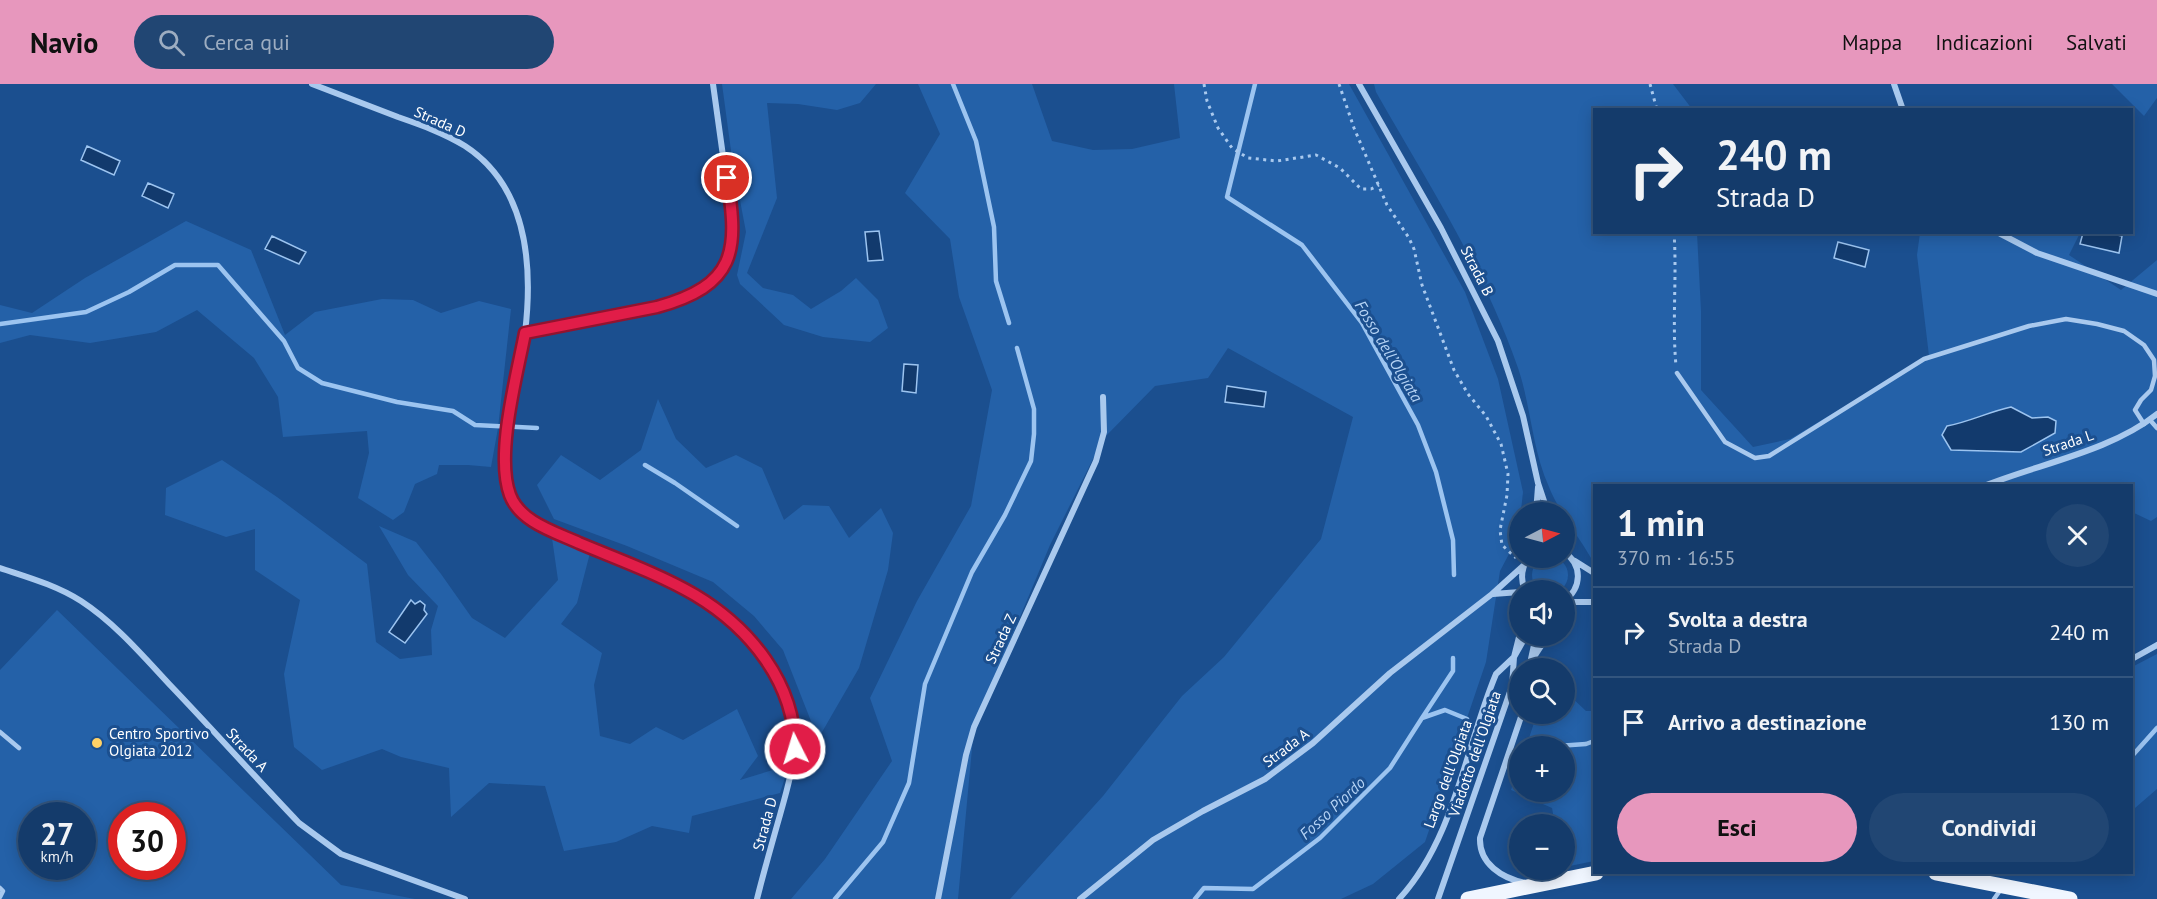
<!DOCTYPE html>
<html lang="it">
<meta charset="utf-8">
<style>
:root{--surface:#143b6b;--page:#214673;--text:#f1f3f6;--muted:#9dadc1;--line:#33557e;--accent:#e797bd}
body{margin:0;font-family:"PT Sans",sans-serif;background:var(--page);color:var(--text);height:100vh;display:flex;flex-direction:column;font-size:22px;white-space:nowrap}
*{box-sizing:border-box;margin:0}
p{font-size:20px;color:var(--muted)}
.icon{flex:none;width:33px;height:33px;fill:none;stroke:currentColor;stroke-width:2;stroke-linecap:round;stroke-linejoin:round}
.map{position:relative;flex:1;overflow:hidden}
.side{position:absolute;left:1593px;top:400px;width:540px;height:390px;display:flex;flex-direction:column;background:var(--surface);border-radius:0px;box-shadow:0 3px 15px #0003,0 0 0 2px var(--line)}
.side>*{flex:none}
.hud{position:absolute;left:1593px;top:24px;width:540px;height:126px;border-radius:0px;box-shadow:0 3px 15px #0003,0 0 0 2px var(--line);background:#143b6b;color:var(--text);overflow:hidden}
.needle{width:39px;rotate:84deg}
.tools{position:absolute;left:1509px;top:418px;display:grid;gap:12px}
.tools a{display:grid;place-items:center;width:66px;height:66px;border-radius:50%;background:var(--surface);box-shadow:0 3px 15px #0003,0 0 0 2px var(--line);font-size:30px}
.speed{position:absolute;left:18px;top:718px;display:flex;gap:12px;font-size:30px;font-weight:700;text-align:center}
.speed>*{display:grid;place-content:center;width:78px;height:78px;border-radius:50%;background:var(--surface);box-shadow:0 3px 15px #0003,0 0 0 2px var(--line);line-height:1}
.speed small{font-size:15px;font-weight:400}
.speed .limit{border:9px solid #d22;background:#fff;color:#111}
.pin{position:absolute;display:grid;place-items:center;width:51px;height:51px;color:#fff;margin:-26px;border:3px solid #fff;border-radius:50%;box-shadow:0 2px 6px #0007}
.me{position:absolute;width:66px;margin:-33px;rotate:355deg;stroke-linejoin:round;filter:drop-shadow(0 0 4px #0008)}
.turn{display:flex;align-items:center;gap:21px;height:126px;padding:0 24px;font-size:27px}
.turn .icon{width:78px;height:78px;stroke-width:2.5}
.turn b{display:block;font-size:42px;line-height:51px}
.round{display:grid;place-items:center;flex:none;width:63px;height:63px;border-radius:32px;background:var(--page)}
.headline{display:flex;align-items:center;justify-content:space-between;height:102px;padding:0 24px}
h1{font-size:36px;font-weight:700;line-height:45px}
.button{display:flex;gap:12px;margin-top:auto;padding:12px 24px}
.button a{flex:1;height:69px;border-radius:36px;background:var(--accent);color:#111;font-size:24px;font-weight:700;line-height:69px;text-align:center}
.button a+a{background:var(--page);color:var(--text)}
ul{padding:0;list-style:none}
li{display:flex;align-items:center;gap:18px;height:90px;padding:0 24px;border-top:2px solid var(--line)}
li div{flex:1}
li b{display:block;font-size:22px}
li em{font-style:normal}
header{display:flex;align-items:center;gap:36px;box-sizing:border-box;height:84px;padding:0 30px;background:var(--accent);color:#111}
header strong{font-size:28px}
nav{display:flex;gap:33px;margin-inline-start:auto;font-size:21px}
.search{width:420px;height:54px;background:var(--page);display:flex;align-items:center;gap:15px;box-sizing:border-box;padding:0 21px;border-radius:33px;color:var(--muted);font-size:22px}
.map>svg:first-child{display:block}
.green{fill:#2461a8;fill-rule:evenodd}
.water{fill:#123a6d;stroke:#9cc4f0;stroke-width:1.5}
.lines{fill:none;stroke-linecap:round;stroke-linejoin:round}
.stream{stroke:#9cc4f0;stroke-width:4.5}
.path{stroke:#a9c9ee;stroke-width:3;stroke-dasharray:3 4.5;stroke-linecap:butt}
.lane{stroke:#a9c9ee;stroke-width:4.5}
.street{stroke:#a9c9ee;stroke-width:6}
.primary{stroke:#f0f6ff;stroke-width:15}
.route-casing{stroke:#92132f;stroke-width:15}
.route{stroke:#e11d48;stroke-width:10}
.poi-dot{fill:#ffd166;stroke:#1b4f8f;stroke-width:2}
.labels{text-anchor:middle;stroke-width:6;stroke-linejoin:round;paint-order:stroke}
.street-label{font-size:15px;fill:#fff;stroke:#1b4f8f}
.poi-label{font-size:15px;fill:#fff;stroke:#1b4f8f;text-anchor:start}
.water-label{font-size:16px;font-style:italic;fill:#b5d3f5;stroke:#1b4f8f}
</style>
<header>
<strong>Navio</strong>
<div class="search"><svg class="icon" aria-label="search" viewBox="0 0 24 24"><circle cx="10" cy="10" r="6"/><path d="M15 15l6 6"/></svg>Cerca qui</div>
<nav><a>Mappa</a><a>Indicazioni</a><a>Salvati</a></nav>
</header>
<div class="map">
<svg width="2157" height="815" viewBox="0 0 2157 815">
<rect width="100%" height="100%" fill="#1b4f8f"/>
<!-- green -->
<path class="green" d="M 722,0 L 876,0 L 860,19 L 837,26 L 798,20 L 767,19 L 777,114 L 747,189 L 763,204 L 793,211 L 811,225 L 841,207 L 856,194 L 878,216 L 888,244 L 870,258 L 823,253 L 784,241 L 740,200 L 737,191 L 746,148 L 732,74 Z
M 918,0 L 1032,0 L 1052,57 L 1093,66 L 1132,65 L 1180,54 L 1174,0 L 1349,0 L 1465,208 L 1498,295 L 1523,408 L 1518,453 L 1500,487 L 1486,578 L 1425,758 L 1373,800 L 1341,815 L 1010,815 L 1103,712 L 1182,612 L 1224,573 L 1321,455 L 1353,333 L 1228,264 L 1208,294 L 1155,302 L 1103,355 L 1050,461 L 974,643 L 958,815 L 791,815 L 825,775 L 892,677 L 870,614 L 917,517 L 971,422 L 992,306 L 959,213 L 950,155 L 905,109 L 940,50 Z
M 1374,0 L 1673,0 L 1692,25 L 1594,26 L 1594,148 L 1697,149 L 1701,227 L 1701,306 L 1753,363 L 1790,355 L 1929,272 L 1917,171 L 1920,149 L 2080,149 L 2069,171 L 2121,206 L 2157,176 L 2157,433 L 2151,437 L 2132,428 L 2132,402 L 1594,402 L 1594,476 L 1591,474 C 1577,450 1559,428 1549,403 C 1532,365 1531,322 1518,284 C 1484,185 1427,98 1376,8 Z
M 2112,0 L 2157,0 L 2157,14 L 2144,32 Z
M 186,137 L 251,166 L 285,251 L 315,228 L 382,215 L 413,216 L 441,229 L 479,217 L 511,225 L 498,344 L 491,383 L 468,381 L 439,381 L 437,390 L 415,400 L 404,428 L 393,436 L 358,414 L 369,369 L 367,347 L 283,353 L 278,313 L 254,274 L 197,226 L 156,248 L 90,259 L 30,251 L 0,259 L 0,221 L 32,229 L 85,194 Z
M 658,315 L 676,355 L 706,384 L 736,371 L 762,384 L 784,436 L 803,421 L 829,422 L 849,454 L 881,424 L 893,449 L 888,486 L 859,584 L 818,655 L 783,566 L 754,532 L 713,498 L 627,462 L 554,435 L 537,401 L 561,371 L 600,396 L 641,366 Z
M 222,376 L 277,413 L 367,480 L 376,558 L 400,575 L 432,571 L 431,546 L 438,522 L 408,491 L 379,442 L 416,458 L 441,490 L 472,534 L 505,554 L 558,496 L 552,454 L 590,469 L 577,519 L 561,540 L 602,569 L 594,601 L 600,652 L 630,660 L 656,643 L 683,656 L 737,625 L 758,672 L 740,696 L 789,681 L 780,709 L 692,732 L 689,749 L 652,742 L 616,758 L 564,767 L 545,702 L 489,699 L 451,733 L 449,684 L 401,673 L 382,665 L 322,686 L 294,663 L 284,590 L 300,516 L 255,486 L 255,445 L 226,453 L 165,431 L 166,404 Z
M1532 491a18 18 0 1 1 36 0a18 18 0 1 1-36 0Z
M 57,526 L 341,801 L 415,815 L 0,815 L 0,586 ZM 32,732 L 82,732 L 82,783 L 32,783 ZM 122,732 L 172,732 L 172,783 L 122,783 Z
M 2157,570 L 2157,705 L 2135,724 L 2132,738 L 2132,583 Z
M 1568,610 L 1586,627 L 1594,627 L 1594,777 L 1565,783 L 1564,741 L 1555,741 L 1552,724 L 1511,706 L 1519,681 L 1520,708 L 1564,708 L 1564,663 L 1526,663 L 1537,630 L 1564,630 L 1565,611 Z"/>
<!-- water -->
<path class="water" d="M 87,62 L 120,77 L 114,91 L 81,76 Z
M 148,99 L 174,110 L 168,124 L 142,112 Z
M 879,147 L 883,176 L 868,177 L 865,148 Z
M 2083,149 L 2107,149 L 2122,152 L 2119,169 L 2080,160 Z
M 272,152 L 306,168 L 299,180 L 265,165 Z
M 1838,158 L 1869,166 L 1865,183 L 1834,174 Z
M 904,280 L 918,281 L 916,309 L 902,307 Z
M 1227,302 L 1266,308 L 1264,323 L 1225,318 Z
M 2011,323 L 2032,334 L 2048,333 L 2056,337 L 2055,349 L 2021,368 L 1951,366 L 1942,351 L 1947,342 C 1969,338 1988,328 2011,323 Z
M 411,516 L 415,520 L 420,517 L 425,521 L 424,526 L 427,530 L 405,559 L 389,548 Z"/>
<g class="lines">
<!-- stream -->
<path class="stream" d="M 953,0 L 976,57 L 994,143 L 996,197 L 1009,239
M 1255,0 L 1227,113 L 1302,161 L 1362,239 L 1418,341 L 1436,388 L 1453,456 L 1454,491
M 0,240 L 86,228 L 129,208 L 175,181 L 218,181 L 284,257 L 298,284 L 322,299 L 397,318 L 453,327 L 475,341 L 537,344
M 645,381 L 675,399 L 737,442
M 1422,634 L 1453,587 L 1453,574
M 1528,657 L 1540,663
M 1543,663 L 1586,660 L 1594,657
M 2132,672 L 2157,644
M 835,815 L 883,758 L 909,699 L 925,600 L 972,488 L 1005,431 L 1031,377 L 1034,350 L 1034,325 L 1017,264
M 1195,815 L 1204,804 L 1253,805 L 1320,754 L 1390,684 L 1422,634 L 1445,626 L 1467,635"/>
<!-- path -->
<path class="path" d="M 1204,0 L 1207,17 L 1218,44 L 1232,64 L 1248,74 L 1277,77 L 1316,71 L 1340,84 L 1361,105 L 1371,105 L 1379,101
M 1339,0 L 1354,44 L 1387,121 L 1409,154 L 1414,165 L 1422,201 L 1454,286 L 1468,310 L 1486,332 L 1501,360 L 1508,390 L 1507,411 L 1500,446 L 1502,461 L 1516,474
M 1650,0 L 1657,26
M 1674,148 C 1677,193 1672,237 1676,282"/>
<!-- lane -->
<path class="lane" d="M 1677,289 L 1725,358 L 1755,374 L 1769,372 L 1924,275 L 2029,242 L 2066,235 L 2097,240 L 2124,247 L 2144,261 L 2154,276 L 2155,292 L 2151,306 L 2141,316 L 2135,326 L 2144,340
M 2150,336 L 2157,344
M 0,648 L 19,664
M 0,804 L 3,807 L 0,813
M 1994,815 L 2001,805"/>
<!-- street -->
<path class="street" d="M 312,0 C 340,11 369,22 398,33 C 421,41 444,49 465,62 C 528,103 533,182 525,249 L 657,223 L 689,213 L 707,203 L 723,186 L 732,160 L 733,144 L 713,0
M 1359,0 L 1441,144 L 1498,257 L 1523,332 L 1538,399 L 1548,429
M 1894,0 L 1903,26
M 1997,148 L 2037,169 L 2157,210
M 525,249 C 517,290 491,382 513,417 C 520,429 533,437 545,444 C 630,482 744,511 783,607 C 791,625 796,644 795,664 C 793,687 786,709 780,731 C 772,759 764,787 757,815
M 1984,402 C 2038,380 2111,367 2157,330
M 1536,429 L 1538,403
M 1564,468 C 1583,481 1582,504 1564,517
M 1575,477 L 1594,489
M 0,484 C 27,493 56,501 81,517 C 115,539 143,572 171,602 C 214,647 256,694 299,739 L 341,770 L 465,815
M 1525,507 C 1520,495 1521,485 1528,474
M 1493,510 L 1520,508
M 1565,518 L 1594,518
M 1531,575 L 1536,552
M 2132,575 L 2157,561
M 1526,585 L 1541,562 L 1544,552
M 1522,630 L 1480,754 C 1479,780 1502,794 1525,799
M 938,815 L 966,671 L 974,643 L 1096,377 L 1104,348 L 1103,313
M 1080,815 L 1153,756 L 1203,727 L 1265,695 L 1313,659 L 1390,589 L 1492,510 L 1523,482
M 1399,815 C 1455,754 1465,664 1496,590 L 1514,573 L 1526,552
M 1438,815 L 1512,602 L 1514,573 L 1520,549"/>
<!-- primary -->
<path class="primary" d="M 1936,789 L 2070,815
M 1468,815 L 1596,789"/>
</g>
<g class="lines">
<!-- route casing -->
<g class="route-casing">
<path id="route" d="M 727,94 C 739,168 736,201 657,223 L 525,249 C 517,291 495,371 510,411 C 520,438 555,448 579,459 C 617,475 659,490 695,511 C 750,544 795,599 795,665"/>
</g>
<!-- route -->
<use href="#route" class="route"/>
</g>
<!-- markers -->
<circle class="poi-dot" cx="97" cy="659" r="6"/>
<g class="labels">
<!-- street labels -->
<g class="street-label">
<text transform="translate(440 38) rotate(24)" y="5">Strada D</text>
<text transform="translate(1477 187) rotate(63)" y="5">Strada B</text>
<text transform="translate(2068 359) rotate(-19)" y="5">Strada L</text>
<text transform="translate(1001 555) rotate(-65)" y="5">Strada Z</text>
<text transform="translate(1286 664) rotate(-37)" y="5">Strada A</text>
<text transform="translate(247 666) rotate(47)" y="5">Strada A</text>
<text transform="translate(1475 670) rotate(-71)" y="5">Viadotto dell'Olgiata</text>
<text transform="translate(1448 690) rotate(-70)" y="5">Largo dell'Olgiata</text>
<text transform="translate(765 740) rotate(-75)" y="5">Strada D</text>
</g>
<!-- poi labels -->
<g class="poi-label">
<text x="109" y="655">Centro Sportivo<tspan x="109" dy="17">Olgiata 2012</tspan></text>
</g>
<!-- water labels -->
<g class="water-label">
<text transform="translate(1389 267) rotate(59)" y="6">Fosso dell’Olgiata</text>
<text transform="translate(1332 724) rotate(-43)" y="6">Fosso Piordo</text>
</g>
</g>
</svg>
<div class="tools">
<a><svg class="needle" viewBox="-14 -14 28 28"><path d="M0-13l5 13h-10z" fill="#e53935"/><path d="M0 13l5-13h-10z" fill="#9dadc1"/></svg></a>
<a><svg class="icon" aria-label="sound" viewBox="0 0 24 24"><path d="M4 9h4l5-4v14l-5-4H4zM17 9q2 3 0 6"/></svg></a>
<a><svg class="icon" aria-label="search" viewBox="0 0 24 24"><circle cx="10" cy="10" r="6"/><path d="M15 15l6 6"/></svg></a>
<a>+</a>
<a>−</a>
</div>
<div class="speed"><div>27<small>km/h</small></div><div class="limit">30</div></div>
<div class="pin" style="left:727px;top:94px;background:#d93025"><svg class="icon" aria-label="arrive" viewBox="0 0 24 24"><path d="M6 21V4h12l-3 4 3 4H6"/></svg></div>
<svg class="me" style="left:795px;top:665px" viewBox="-20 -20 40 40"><circle r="17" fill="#e11d48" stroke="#fff" stroke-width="3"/><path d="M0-11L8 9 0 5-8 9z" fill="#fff"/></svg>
<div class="hud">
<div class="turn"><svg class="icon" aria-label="right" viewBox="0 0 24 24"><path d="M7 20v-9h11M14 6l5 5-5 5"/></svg><div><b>240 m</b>Strada D</div></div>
</div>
<section class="side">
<div class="headline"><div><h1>1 min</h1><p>370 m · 16:55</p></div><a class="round"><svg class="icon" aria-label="close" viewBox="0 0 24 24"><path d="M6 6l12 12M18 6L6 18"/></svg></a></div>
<ul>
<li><svg class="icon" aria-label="right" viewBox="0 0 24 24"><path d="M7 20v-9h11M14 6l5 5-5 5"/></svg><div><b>Svolta a destra</b><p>Strada D</p></div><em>240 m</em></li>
<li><svg class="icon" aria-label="arrive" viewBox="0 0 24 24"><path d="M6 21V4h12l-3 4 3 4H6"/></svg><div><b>Arrivo a destinazione</b></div><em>130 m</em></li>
</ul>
<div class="button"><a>Esci</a><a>Condividi</a></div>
</section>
</div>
